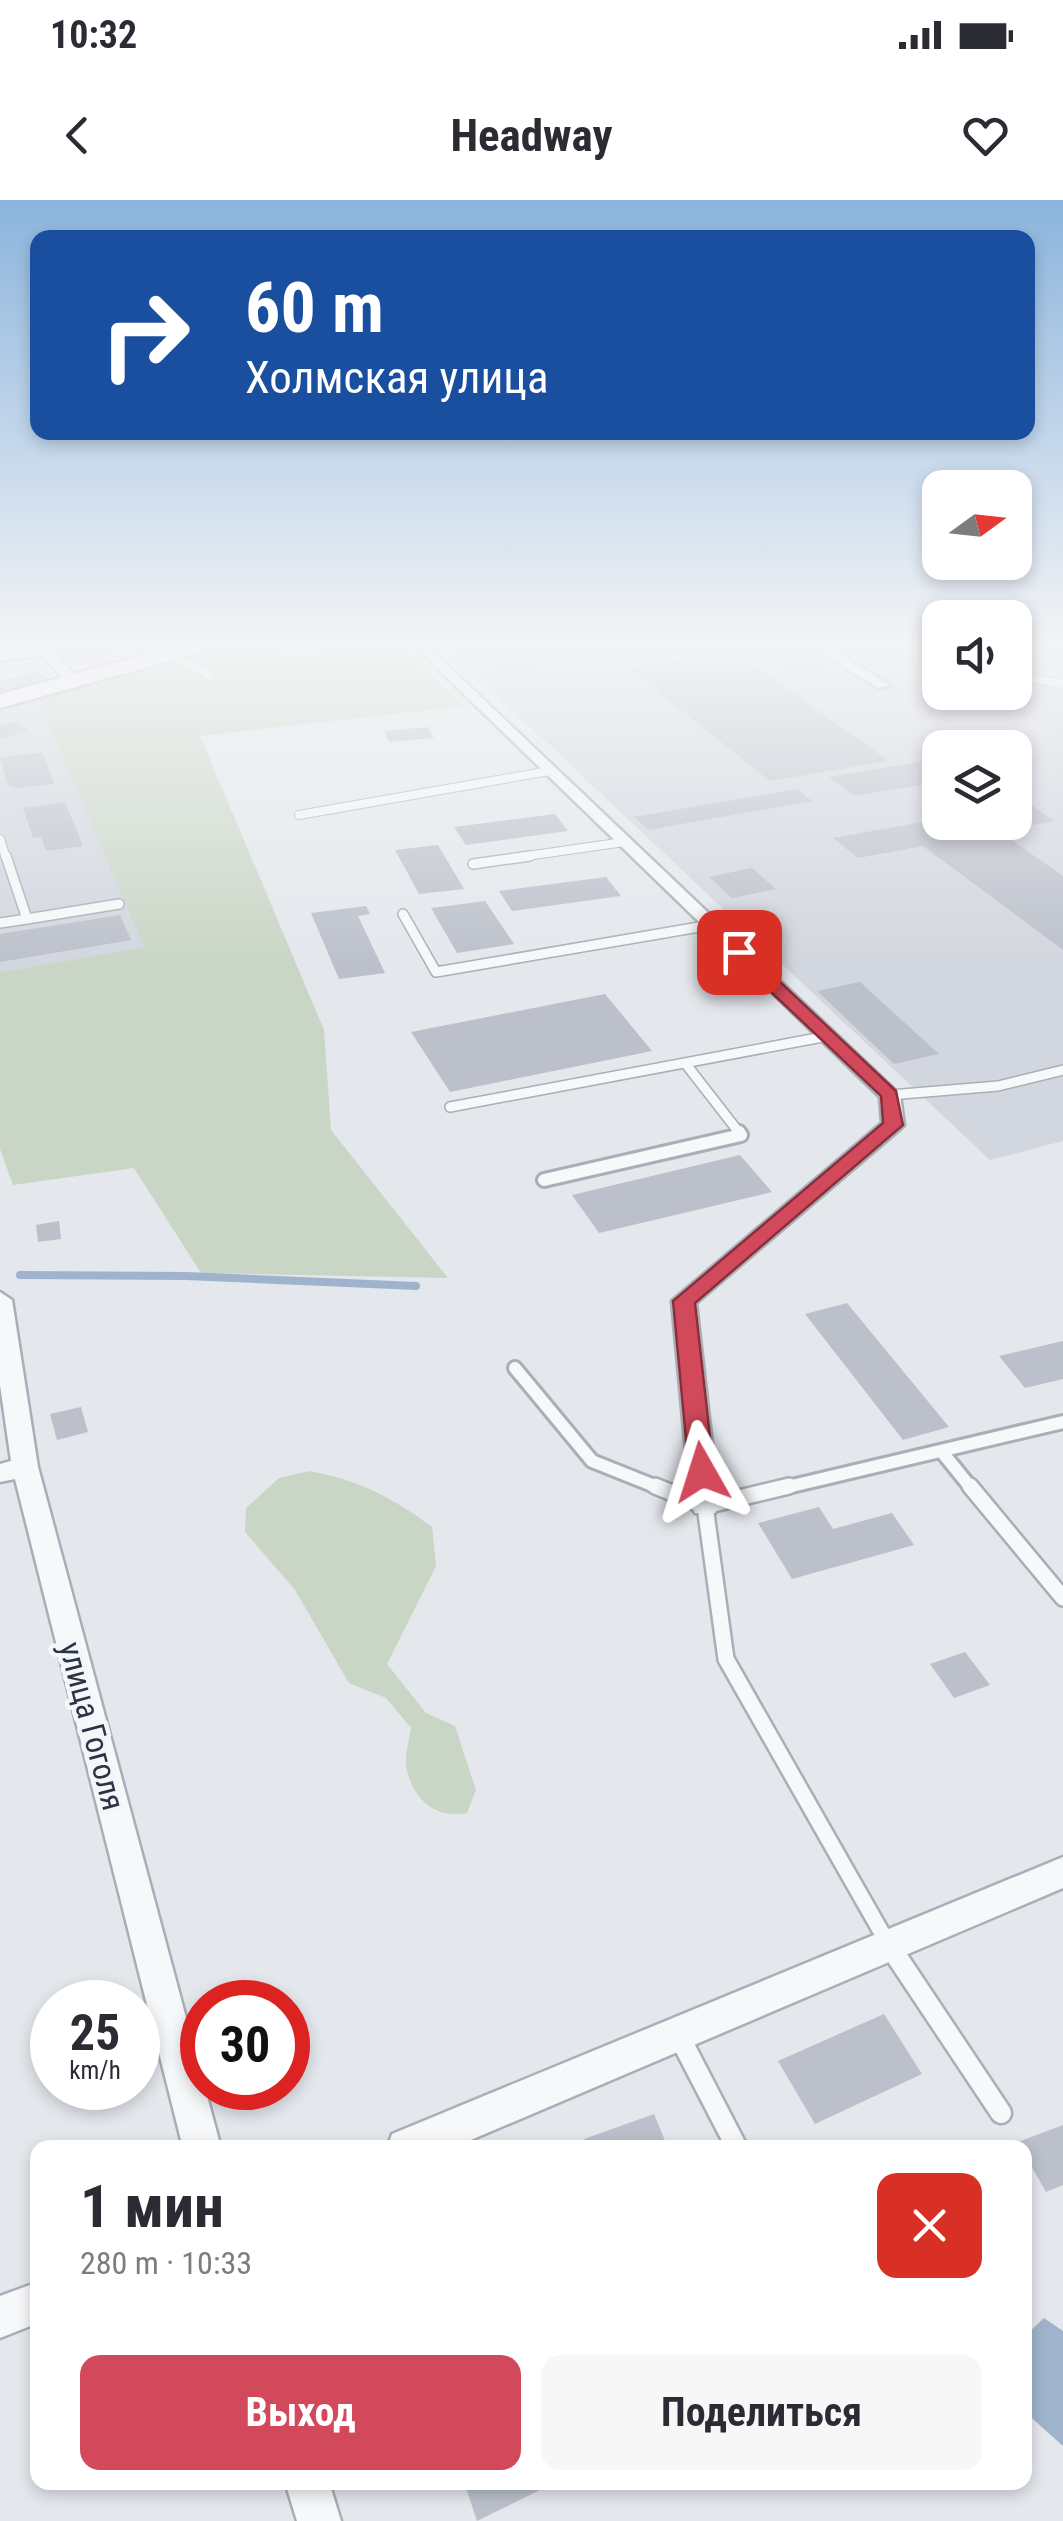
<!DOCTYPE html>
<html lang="ru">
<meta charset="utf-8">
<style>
:root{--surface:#fff;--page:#f7f7f7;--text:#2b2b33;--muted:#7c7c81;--accent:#d1495b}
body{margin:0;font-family:"Roboto Condensed",sans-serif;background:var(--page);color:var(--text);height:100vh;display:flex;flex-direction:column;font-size:38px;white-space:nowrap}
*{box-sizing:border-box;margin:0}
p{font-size:32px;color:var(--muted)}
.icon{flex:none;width:55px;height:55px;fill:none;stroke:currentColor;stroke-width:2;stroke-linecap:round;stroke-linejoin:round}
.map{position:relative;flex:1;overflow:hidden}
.drawer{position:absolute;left:30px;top:1940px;width:1002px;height:350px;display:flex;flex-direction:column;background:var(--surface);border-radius:20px;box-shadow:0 5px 15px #0003}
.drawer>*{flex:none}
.hud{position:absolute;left:30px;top:30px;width:1005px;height:210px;border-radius:20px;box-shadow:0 5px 15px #0003;background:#1a4fa0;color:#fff;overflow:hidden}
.needle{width:65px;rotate:75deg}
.fabs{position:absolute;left:922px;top:270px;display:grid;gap:20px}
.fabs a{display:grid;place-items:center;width:110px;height:110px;border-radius:20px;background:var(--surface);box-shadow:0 5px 15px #0003;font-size:50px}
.speed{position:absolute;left:30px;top:1780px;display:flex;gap:20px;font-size:50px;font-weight:700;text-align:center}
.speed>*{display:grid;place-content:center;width:130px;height:130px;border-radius:50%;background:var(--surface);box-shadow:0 5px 15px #0003;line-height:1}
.speed small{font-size:25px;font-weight:400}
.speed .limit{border:15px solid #d22;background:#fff;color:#111}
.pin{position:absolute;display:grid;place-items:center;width:85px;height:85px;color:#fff;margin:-42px;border-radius:20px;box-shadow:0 5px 15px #0006}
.me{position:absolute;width:110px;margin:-55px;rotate:354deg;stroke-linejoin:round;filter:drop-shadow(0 0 8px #0008)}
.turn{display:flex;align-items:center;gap:35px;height:210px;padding:0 50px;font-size:45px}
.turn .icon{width:130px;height:130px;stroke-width:2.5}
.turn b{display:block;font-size:70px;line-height:85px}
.round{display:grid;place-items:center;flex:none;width:105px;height:105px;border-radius:20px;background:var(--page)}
.headline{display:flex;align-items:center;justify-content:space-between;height:170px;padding:0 50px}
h1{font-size:60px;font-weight:700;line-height:75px}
.primary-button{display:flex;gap:20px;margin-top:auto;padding:20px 50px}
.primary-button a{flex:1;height:115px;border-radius:20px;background:var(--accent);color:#fff;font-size:40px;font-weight:700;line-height:115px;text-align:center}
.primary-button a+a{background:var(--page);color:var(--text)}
.status{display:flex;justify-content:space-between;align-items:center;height:70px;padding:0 50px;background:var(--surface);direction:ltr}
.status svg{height:28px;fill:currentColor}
header{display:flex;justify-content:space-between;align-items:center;height:130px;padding:0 50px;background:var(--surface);font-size:45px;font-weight:700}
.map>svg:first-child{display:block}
.built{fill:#d2d6de;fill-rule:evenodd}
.green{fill:#c9d6c5}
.water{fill:#9fb4cc}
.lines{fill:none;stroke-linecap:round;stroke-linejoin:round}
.stream{stroke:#9fb4cc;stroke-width:8}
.building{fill:#bbc0ca}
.lane-far4-casing{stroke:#a9aeb7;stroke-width:10}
.lane-far3-casing{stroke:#a9aeb7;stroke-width:12}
.lane-far2-casing{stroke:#a9aeb7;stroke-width:18}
.lane-far1-casing{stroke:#a9aeb7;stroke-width:20}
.lane-casing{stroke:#a9aeb7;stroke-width:25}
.street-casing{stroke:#a9aeb7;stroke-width:5}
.primary-casing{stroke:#a3abb8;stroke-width:5}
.lane-far4{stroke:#f7f8fa;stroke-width:8}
.lane-far3{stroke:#f7f8fa;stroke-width:9}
.lane-far2{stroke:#f7f8fa;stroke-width:12}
.lane-far1{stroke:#f7f8fa;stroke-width:15}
.lane{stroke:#f7f8fa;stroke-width:20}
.street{fill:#f7f8fa;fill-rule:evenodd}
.primary{fill:#fff;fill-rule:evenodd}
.route{fill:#d1495b;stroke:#882f3b;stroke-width:2.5}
.labels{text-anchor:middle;stroke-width:9;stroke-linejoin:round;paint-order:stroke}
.near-street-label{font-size:32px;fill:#2b3445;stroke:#f4f6f9}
</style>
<div class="status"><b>10:32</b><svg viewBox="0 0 49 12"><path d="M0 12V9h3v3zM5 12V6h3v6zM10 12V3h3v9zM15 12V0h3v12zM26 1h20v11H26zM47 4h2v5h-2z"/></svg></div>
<header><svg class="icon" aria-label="back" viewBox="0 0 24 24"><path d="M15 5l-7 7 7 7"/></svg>Headway<svg class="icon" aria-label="heart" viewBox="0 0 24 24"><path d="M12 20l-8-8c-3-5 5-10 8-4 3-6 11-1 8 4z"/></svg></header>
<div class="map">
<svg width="1063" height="2321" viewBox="0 0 1063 2321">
<rect width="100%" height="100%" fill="#e4e7ec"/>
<!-- built -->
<path class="built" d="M 48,441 L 159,441 L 76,467 L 54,452 Z
M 439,441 L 940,441 L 940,492 L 1015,492 L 1015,441 L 1063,441 L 1063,941 L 990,960 ZM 940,548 L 1015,548 L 1015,622 L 940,622 Z
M 38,499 L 145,747 L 0,772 L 0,509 Z"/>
<!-- green -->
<path class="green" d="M 248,441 L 398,441 L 463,506 L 200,536 L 324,830 L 331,930 L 448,1078 L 201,1073 L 134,968 L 13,985 L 0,949 L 0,772 L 144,747 L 38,499 Z
M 309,1271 C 358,1280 392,1297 432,1327 L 436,1366 L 387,1464 L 426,1513 L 455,1526 L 476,1590 L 467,1613 C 437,1619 414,1601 407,1570 C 404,1558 409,1541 411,1528 L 386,1498 L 349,1483 L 295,1390 L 245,1332 L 246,1308 L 279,1278 Z"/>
<!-- water -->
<path class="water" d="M 1044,2118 L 1063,2131 L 1063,2246 L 1025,2212 L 1025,2136 Z"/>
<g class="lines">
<!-- stream -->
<path class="stream" d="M 20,1075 L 186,1076 L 416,1086"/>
</g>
<!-- building -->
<path class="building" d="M 788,443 L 827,470 L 797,474 L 759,447 Z
M 522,449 L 539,465 L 498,470 L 481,454 Z
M 734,451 L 889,561 L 770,581 L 627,467 Z
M 36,471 L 48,478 L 0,491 L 0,481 Z
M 13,522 L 29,530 L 0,539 L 0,526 Z
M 428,527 L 434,538 L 389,542 L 384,531 Z
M 42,552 L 54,584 L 18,588 L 8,585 L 0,558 Z
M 940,558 L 940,582 L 854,596 L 829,577 Z
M 797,589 L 812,601 L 648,630 L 634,617 Z
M 65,602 L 83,646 L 46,651 L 41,637 L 33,638 L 23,608 Z
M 1028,603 L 1055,621 L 999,631 L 1063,676 L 1063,750 L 923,646 L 858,658 L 833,638 L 940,619 L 940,622 L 1015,622 L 1015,605 Z
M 555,614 L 568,631 L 466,645 L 454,627 Z
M 438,645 L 464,689 L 419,694 L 395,650 Z
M 752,668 L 776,689 L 732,698 L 709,677 Z
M 606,677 L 621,696 L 512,711 L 499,691 Z
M 485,701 L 514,744 L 457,753 L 431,708 Z
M 366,706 L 370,714 L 358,716 L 385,773 L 339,779 L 311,713 Z
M 120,715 L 131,740 L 0,762 L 0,734 Z
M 860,782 L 939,854 L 894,864 L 817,791 Z
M 605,794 L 652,851 L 450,892 L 411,832 Z
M 740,955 L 772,992 L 599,1033 L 572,995 Z
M 59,1021 L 61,1039 L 38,1042 L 36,1025 Z
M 847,1103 L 949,1227 L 903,1240 L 805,1114 Z
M 1063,1141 L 1063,1179 L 1025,1188 L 999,1156 Z
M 81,1207 L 88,1232 L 57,1240 L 50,1214 Z
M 819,1307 L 833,1329 L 892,1313 L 914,1345 L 792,1379 L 758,1323 Z
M 965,1452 L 990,1485 L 954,1498 L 930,1464 Z
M 884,1814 L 922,1874 L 815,1924 L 778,1861 Z
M 654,1914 L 668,1948 L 587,1948 L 584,1939 Z
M 1063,1925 L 1063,1985 L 1046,1992 L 1025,1955 L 1025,1948 L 1018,1942 Z
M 464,2282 L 549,2282 L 550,2285 L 477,2321 Z"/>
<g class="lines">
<!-- lane-far4 casing -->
<g class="lane-far4-casing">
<path id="lane-far4" d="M 264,441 L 315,456
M 171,454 L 210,476
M 1015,475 L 1063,484
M 299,615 L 549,571
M 0,639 L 6,658
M 513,658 L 624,642"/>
</g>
<!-- lane-far3 casing -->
<g class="lane-far3-casing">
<path id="lane-far3" d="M 6,656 L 27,719 L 119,704
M 473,664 L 530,656
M 403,714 L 436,772 L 711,725
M 0,723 L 27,719
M 685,863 L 741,935
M 890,895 L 998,886 L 1063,870
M 450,907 L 828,836"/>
</g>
<!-- lane-far2 casing -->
<g class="lane-far2-casing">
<path id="lane-far2" d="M 544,980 L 741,935 L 739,932
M 515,1168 L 592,1261 L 662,1289
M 942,1252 L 972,1289
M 779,1289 L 1063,1222"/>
</g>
<!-- lane-far1 casing -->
<g class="lane-far1-casing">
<path id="lane-far1" d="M 655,1286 L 705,1306 L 789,1286
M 970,1286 L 1063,1398
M 705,1306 L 726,1459 L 887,1742"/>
</g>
<!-- lane casing -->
<g class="lane-casing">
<path id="lane" d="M 885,1739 L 1001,1913
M 678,1834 L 737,1948"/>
</g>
<!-- street casing -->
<g class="street-casing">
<path id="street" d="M 34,441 L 47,441 L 68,469 L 82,477 L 82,483 C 64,485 54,469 44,456 L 0,460 L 0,452 L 39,449 Z
M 409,441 L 422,441 L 900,895 L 904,925 L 900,929 L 696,1103 L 719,1306 L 715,1313 L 695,1313 L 691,1306 L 672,1101 L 882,923 L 880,897 Z
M 803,441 L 818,441 L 890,485 L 878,488 Z
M 0,1092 L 12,1100 L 38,1267 L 221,1948 L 183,1948 L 15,1279 L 0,1282 L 0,1264 L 11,1261 L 0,1185 Z
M 1063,1657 L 1063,1688 L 452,1948 L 387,1948 L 392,1934 Z
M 38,2082 L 38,2123 L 0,2138 L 0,2096 Z
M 285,2282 L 329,2282 L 341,2321 L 297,2321 Z"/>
</g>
<!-- primary casing -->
<g class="primary-casing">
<path id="primary" d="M 196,441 L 230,441 L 227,445 L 0,508 L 0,494 Z"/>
</g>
<!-- lane-far4 -->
<use href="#lane-far4" class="lane-far4"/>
<!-- lane-far3 -->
<use href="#lane-far3" class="lane-far3"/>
<!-- lane-far2 -->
<use href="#lane-far2" class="lane-far2"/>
<!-- lane-far1 -->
<use href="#lane-far1" class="lane-far1"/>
<!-- lane -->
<use href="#lane" class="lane"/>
<!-- street -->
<use href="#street" class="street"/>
<!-- primary -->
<use href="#primary" class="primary"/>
</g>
<!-- sky -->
<linearGradient id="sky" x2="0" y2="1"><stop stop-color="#8bb4dd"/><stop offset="0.58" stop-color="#f3f4f6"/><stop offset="1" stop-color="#f3f4f6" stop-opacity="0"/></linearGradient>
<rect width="1063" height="766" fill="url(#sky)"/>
<!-- route -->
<path class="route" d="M 733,749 L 745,749 L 896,891 L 903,925 L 695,1103 L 714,1272 L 702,1280 L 689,1272 L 673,1101 L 883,923 L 881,896 L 733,756 Z"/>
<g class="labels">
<!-- near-street labels -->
<g class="near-street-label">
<text transform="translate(92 1526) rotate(75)" y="11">улица Гоголя</text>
</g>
</g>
</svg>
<div class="fabs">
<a><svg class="needle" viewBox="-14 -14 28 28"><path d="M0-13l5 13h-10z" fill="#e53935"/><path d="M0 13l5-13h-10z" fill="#7c7c81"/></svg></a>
<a><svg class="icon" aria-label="sound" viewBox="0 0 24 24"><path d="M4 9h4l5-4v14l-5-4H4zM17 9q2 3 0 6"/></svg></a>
<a><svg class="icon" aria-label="layers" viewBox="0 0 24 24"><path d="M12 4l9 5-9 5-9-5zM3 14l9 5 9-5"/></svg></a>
</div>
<div class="speed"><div>25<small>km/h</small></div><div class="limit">30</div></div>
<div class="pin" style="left:739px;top:752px;background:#d93025"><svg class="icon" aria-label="arrive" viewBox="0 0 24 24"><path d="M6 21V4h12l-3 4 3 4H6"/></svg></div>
<svg class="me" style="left:702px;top:1272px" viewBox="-20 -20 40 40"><path d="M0-17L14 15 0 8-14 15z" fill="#d1495b" stroke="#fff" stroke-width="4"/></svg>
<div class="hud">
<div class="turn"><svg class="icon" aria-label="right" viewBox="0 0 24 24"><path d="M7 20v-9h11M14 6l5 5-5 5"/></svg><div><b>60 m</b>Холмская улица</div></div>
</div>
<section class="drawer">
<div class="headline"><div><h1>1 мин</h1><p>280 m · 10:33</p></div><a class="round" style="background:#d93025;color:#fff"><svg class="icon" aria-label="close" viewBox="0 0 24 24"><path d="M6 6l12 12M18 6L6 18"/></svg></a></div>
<div class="primary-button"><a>Выход</a><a>Поделиться</a></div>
</section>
</div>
